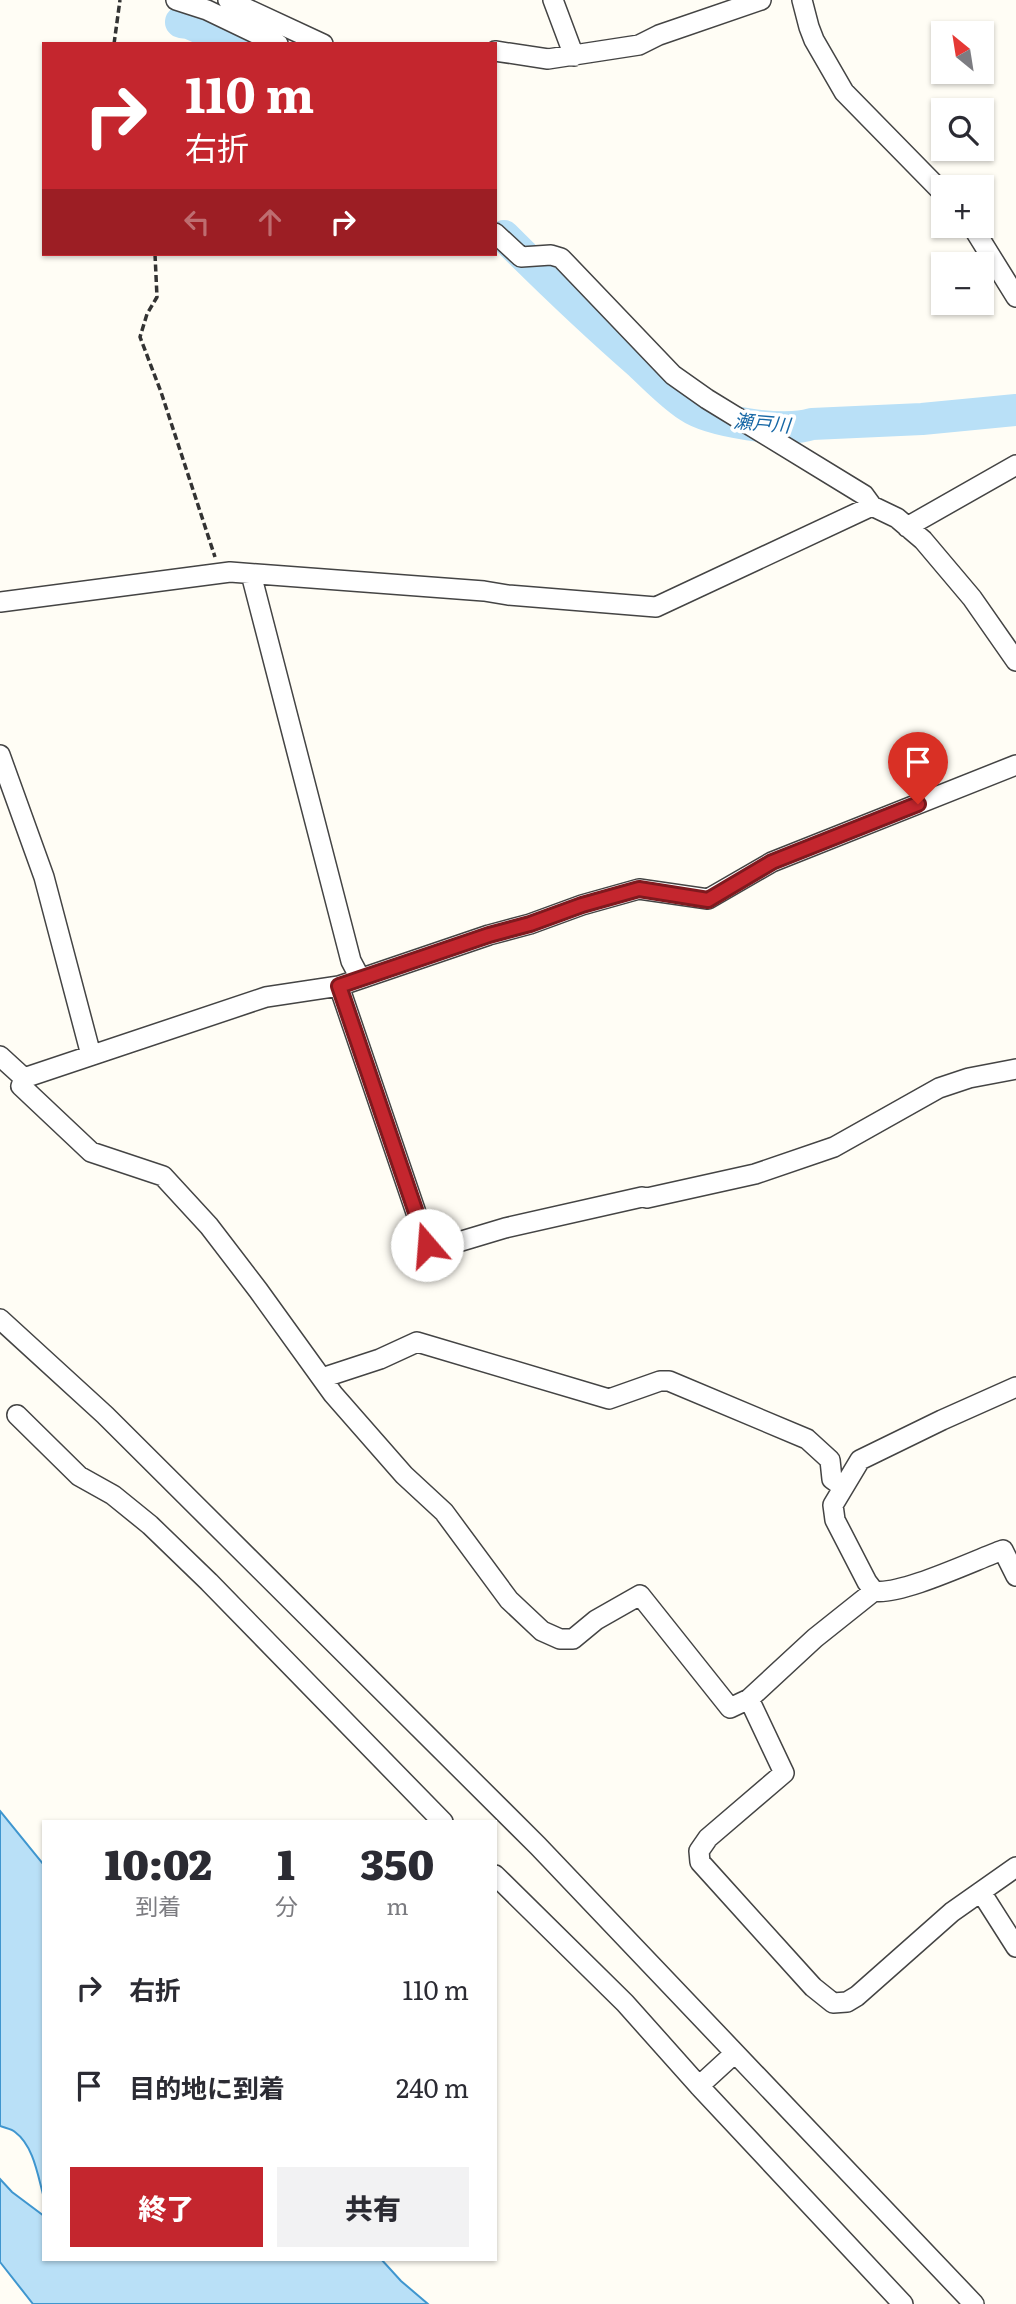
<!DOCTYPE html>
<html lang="ja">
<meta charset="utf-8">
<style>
:root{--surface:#fff;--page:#f2f2f3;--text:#2b2b33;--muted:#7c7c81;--accent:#c4262e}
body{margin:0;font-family:Literata,"Noto Sans JP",serif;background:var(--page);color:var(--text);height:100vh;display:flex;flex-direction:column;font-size:26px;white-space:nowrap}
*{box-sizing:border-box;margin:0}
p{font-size:23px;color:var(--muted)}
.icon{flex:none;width:38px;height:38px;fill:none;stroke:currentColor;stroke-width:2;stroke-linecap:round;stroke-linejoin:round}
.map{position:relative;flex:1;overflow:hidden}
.sheet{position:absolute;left:42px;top:1820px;width:455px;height:441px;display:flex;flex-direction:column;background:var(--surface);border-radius:0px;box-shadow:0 2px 5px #0004}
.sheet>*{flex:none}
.top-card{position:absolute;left:42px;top:42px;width:455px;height:214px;border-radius:0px;box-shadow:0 2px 5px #0004;background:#c4262e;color:#fff;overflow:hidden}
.needle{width:46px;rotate:330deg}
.tools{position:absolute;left:931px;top:21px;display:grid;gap:14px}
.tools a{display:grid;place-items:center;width:63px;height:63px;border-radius:0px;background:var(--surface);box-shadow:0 2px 5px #0004;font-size:35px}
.pin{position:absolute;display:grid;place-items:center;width:60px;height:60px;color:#fff;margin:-72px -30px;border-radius:50% 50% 50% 0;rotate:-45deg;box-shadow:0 0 7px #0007}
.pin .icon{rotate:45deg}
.me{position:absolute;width:77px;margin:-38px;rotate:342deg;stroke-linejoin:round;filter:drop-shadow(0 0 5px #0008)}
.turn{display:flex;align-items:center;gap:24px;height:147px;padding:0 28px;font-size:32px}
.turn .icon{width:91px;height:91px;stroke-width:2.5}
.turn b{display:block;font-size:49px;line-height:60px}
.lanes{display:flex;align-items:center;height:66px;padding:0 28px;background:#0003;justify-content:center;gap:35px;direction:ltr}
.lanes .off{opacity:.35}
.eta{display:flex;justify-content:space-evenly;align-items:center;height:119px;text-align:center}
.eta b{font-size:42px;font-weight:800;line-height:49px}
.primary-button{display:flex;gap:14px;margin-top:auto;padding:14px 28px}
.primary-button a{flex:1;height:80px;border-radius:0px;background:var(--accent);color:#fff;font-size:28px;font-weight:800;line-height:80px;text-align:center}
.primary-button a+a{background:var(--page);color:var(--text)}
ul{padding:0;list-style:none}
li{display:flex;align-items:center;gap:21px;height:98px;padding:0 28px}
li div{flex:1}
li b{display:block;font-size:26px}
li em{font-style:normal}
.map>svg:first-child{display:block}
.water{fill:#b9e0f7;stroke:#3f96cf;stroke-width:2}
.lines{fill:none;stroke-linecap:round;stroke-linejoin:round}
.river{stroke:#b9e0f7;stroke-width:32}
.minor-casing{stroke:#444;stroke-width:22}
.path{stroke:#333;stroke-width:3.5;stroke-dasharray:7 3.5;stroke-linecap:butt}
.minor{stroke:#fff;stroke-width:19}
.route-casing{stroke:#7f191e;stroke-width:18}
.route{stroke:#c4262e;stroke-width:12}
.labels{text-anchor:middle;stroke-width:7;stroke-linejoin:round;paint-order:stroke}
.water-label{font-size:19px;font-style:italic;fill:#1768a6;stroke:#fff}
</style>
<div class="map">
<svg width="1016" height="2304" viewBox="0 0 1016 2304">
<rect width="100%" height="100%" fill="#fffdf5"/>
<!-- water -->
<path class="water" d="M 0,1811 L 44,1865 L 44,2198 C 38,2177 34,2146 15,2132 C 12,2129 5,2128 0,2126 Z
M 0,2179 L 12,2192 L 44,2216 L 44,2259 L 381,2259 L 401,2281 L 428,2304 L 33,2304 L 0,2262 Z"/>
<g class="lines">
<!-- river -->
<path class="river" d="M 181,22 L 189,23 L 237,44
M 504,236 C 548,280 593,323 640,364 C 655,378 670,394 688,406 C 711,422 785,433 812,424 L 922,419 L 1016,410"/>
<!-- minor casing -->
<g class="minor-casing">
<path id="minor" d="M 176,0 L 207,10 L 278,44
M 228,0 L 323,44
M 553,0 L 574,56
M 802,0 L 809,27 L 814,40 L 844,92 L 943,193
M 495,51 L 548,59 L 639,45 L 659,35 L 761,0
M 972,226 L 1016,297
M 495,233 L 521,257 L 551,255 L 561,258 L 673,375 L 707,399 L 864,495 L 872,506 L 897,518 L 923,540 L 972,598 L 1016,661
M 907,527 L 1016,465
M 251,574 L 351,961 L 360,978
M 0,602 L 230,572 L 484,591 L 508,595 L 656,607 L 872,506
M 0,755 L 44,877 L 91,1055
M 339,986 L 427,1245 L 445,1246 L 505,1228 L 642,1197 L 647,1198 L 755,1174 L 834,1147 L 939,1088 L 969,1078 L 1016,1069
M 0,1056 L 24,1078
M 24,1078 L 21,1086 L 91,1152 L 163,1176 L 209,1226 L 258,1290 L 333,1394 L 404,1475 L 444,1512 L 509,1600 L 542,1631 L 560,1639 L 573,1639 L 596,1620 L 640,1595 L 730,1708 L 749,1699 L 815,1638 L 874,1591
M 24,1078 L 266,997 L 339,986 L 489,935 L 530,924 L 582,905 L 639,889 L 708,899 L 772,862 L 1016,765
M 0,1319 L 105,1415 L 538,1846 L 974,2304
M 322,1378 L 380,1359 L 417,1342 L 609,1399 L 660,1381 L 669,1381 L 807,1439 L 830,1460 L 832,1479 L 843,1487
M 1016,1387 L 942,1420 L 860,1460 L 833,1505 L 835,1520 L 867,1582 L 874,1591 C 900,1596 975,1560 1003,1550 L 1016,1576
M 17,1415 L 79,1476 L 113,1495 L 150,1525 L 209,1582 L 443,1822
M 749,1699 L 784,1773 L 708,1838 L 699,1851 L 700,1862 L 813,1987 L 833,2003 L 847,2002 L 857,1996 L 952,1912 L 1016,1867
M 495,1875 L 625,2003 L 699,2086 L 903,2304
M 981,1892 L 1016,1947
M 699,2086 L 735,2053"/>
</g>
<!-- path -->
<path class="path" d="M 114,44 L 120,0
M 155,254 L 157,297 L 147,314 L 140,337 L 161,392 L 215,557"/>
<!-- minor -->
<use href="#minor" class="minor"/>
</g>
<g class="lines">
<!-- route casing -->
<g class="route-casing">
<path id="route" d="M 427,1245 L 339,986 L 489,935 L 530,924 L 582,905 L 639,889 L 708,900 L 772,862 L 918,804"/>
</g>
<!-- route -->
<use href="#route" class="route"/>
</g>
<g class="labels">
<!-- water labels -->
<g class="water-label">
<text transform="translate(762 423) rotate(5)" y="7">瀬戸川</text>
</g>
</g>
</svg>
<div class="tools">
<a><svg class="needle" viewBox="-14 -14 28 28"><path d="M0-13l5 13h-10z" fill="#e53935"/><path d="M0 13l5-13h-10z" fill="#7c7c81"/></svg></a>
<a><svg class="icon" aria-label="search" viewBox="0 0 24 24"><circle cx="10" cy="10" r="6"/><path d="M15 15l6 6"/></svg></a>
<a>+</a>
<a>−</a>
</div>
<div class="pin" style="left:918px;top:804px;background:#d93025"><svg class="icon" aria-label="arrive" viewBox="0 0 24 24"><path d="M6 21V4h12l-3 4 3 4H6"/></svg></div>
<svg class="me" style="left:427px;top:1245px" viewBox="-20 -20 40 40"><circle r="19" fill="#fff"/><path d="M0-13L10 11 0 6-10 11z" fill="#c4262e"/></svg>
<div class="top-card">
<div class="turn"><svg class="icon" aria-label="right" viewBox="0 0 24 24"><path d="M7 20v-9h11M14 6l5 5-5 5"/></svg><div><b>110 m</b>右折</div></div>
<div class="lanes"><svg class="icon off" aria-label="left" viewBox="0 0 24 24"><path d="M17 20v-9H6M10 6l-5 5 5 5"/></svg><svg class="icon off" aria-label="ahead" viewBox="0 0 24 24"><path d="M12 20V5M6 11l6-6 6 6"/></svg><svg class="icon" aria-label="right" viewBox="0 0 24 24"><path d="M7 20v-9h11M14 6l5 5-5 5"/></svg></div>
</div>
<section class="sheet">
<div class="eta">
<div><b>10:02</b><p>到着</p></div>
<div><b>1</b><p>分</p></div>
<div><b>350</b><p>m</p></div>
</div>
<ul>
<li><svg class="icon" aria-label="right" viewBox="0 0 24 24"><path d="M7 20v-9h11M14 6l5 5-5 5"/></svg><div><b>右折</b></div><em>110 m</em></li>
<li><svg class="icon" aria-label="arrive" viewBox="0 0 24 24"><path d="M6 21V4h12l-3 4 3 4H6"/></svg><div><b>目的地に到着</b></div><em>240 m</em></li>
</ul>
<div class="primary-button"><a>終了</a><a>共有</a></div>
</section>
</div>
